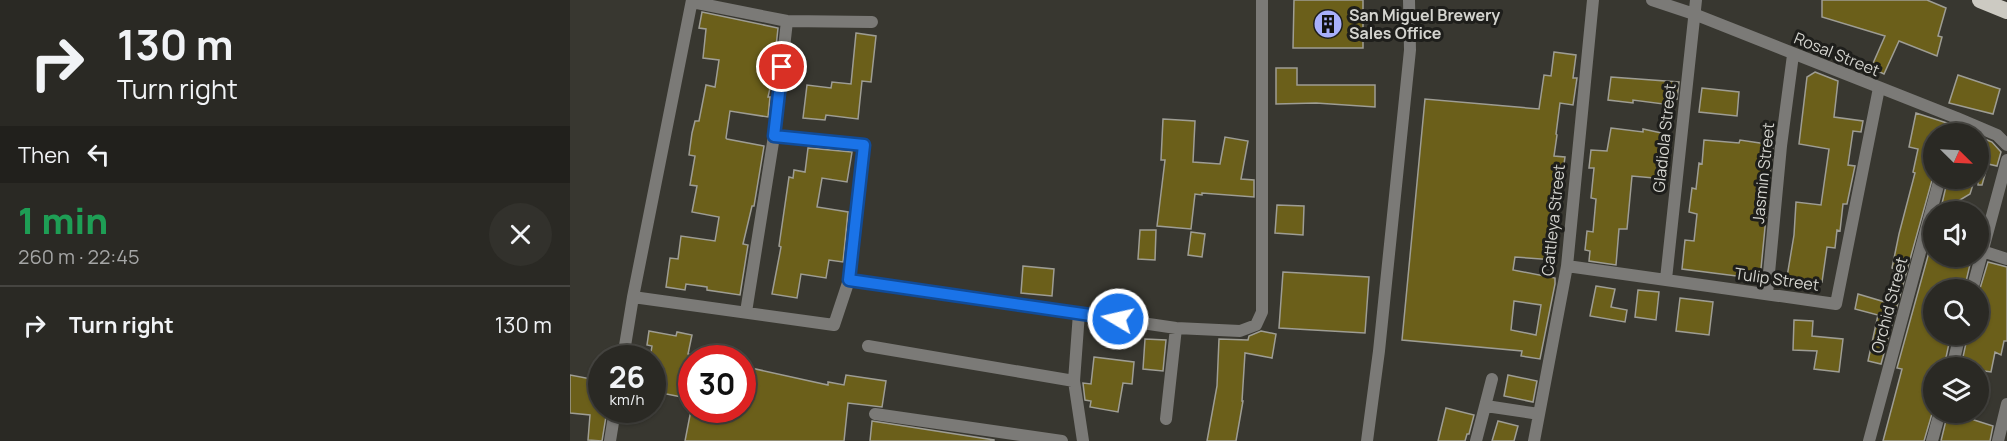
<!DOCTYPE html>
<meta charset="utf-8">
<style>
:root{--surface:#2a2924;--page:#32312c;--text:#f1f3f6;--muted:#a5a6a6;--line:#464541}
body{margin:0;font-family:Manrope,sans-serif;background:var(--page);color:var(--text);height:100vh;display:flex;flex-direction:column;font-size:22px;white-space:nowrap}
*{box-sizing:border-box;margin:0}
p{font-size:20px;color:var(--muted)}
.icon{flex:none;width:33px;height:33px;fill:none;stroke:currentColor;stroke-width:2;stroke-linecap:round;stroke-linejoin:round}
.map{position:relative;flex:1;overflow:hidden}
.side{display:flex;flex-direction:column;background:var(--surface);width:570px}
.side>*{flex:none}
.hud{background:#2a2924;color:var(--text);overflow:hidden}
.needle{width:39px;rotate:114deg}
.controls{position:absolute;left:1353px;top:123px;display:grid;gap:12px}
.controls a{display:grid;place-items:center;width:66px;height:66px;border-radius:50%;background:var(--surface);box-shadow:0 2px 4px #0004,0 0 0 2px var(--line);font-size:30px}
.speed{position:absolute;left:18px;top:345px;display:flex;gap:12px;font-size:30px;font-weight:700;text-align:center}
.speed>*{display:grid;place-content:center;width:78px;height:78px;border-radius:50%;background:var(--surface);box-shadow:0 2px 4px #0004,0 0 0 2px var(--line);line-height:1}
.speed small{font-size:15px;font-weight:400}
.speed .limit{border:9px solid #d22;background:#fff;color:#111}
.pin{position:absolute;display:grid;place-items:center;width:51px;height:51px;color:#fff;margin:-26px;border:3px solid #fff;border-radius:50%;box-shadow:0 2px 6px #0007}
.me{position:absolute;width:66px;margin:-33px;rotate:279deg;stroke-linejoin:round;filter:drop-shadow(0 0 4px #0008)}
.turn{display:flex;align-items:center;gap:21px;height:126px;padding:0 18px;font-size:27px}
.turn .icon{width:78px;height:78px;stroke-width:2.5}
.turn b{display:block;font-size:42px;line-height:51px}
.then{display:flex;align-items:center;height:57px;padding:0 18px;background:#0003;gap:12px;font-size:22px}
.round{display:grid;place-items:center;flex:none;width:63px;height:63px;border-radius:32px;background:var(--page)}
.summary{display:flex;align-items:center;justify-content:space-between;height:102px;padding:0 18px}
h1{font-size:36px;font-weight:800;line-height:45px;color:#1e9e55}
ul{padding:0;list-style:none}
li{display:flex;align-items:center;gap:18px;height:78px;padding:0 18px;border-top:2px solid var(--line)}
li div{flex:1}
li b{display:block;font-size:22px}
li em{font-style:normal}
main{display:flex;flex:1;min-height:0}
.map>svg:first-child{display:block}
.building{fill:#6b5f1a;stroke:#9e9d94;stroke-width:1.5;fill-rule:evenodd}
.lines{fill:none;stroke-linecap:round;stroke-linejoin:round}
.minor{stroke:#7b7a77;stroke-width:12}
.trunk{stroke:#cccac2;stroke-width:16}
.route-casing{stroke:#114b97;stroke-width:15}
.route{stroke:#1a73e8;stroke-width:10}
.labels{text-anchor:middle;stroke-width:6;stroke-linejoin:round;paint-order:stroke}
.poi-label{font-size:16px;font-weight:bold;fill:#d4d4cf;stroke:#1e1e1b;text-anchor:start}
.street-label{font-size:16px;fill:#d4d4cf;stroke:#1e1e1b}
</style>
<main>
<section class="side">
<div class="hud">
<div class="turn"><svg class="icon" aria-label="right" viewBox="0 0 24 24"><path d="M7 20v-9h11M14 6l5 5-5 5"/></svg><div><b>130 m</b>Turn right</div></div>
<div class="then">Then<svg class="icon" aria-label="left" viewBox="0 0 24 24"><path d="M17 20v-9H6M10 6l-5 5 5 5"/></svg></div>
</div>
<div class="summary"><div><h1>1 min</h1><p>260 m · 22:45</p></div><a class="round"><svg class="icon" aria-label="close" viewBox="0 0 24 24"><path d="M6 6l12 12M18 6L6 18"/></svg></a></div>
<ul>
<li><svg class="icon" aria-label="right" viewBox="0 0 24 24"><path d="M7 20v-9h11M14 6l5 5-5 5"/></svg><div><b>Turn right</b></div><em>130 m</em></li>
</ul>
</section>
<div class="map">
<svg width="1437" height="441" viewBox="0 0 1437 441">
<rect width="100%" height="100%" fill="#383730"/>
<!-- building -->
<path class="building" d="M 724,0 L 793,0 L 793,48 L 723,48 Z
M 1252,0 L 1357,0 L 1376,8 L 1368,36 L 1372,37 L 1367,56 L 1329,41 L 1314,74 L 1301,68 L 1315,36 L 1252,17 Z
M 132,12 L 208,28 L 203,75 L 198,97 L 200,97 L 198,117 L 160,111 L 156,138 L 157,139 L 194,146 L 184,206 L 182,206 L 173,244 L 178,245 L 170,295 L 137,290 L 137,287 L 116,284 L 115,290 L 96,287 L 100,258 L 108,259 L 111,236 L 145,241 L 149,217 L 122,212 L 127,186 L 120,185 L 125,156 L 119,155 L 122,133 L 125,121 L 129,121 L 136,85 L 145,87 L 149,60 L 133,58 L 136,29 L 129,28 Z
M 286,33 L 306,36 L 301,82 L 292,81 L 288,119 L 256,115 L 255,120 L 233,118 L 237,85 L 261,88 L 262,82 L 281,84 Z
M 984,52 L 1006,55 L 1003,78 L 1007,78 L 1003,105 L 990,103 L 986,134 L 987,135 L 984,156 L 995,157 L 992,178 L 990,177 L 991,208 L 982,206 L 980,232 L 988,233 L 985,260 L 945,257 L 943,270 L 985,278 L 985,284 L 970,359 L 951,356 L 952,351 L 832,340 L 855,99 L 969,109 L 974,75 L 981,76 ZM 944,301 L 971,305 L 966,335 L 941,330 Z
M 706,68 L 727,68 L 727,85 L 805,85 L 805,107 L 746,103 L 706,104 Z
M 1245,72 L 1268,81 L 1264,117 L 1293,121 L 1291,132 L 1283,131 L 1278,165 L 1285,166 L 1277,204 L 1273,204 L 1270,231 L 1267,230 L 1265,248 L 1257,247 L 1252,282 L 1234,280 L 1233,286 L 1216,283 L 1224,235 L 1226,202 L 1251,205 L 1259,149 L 1229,144 L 1237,77 Z
M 1388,75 L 1430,89 L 1423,114 L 1379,103 Z
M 1041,77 L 1109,82 L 1107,99 L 1102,98 L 1101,105 L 1063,100 L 1063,103 L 1038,100 Z
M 1132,88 L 1169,92 L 1167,116 L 1129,112 Z
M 1346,113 L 1377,123 L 1374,134 L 1364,134 L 1364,173 L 1311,364 L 1298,361 L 1308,315 L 1285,309 L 1288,294 L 1315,302 L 1325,269 L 1322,268 L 1329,234 L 1345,173 L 1343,172 L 1348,149 L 1339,147 Z
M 593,119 L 625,121 L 623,162 L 650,164 L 655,137 L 678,141 L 671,179 L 684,180 L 684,197 L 632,193 L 632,195 L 625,194 L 621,229 L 587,226 L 595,160 L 591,160 Z
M 1041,128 L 1073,132 L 1073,129 L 1101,135 L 1095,179 L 1062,176 L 1057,229 L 1049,229 L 1046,265 L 1019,261 L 1020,251 L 1015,250 L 1017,231 L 1023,232 L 1026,199 L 1021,198 L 1024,168 L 1019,168 L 1021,150 L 1037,151 Z
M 1408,136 L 1422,142 L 1431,152 L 1427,166 L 1418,164 L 1412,185 L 1408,185 Z
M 1134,140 L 1169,143 L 1170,140 L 1203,145 L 1190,279 L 1112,269 L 1115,240 L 1124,241 L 1127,214 L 1119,212 L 1122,188 L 1126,189 L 1129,163 L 1132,164 Z
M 238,148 L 282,152 L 277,182 L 252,178 L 247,207 L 278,212 L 273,262 L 259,260 L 256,278 L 231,274 L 227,298 L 202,294 L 211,247 L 209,246 L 219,177 L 223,178 L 224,170 L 235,172 Z
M 1378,178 L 1405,178 L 1400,194 L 1370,212 Z
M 707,205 L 734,206 L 733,235 L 705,233 Z
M 570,230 L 586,230 L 585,260 L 568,259 Z
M 621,232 L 635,234 L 632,257 L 618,255 Z
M 1364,234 L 1364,256 L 1402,256 L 1394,290 L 1364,290 L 1364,334 L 1381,334 L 1374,367 L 1364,365 L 1364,407 L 1354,441 L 1313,441 L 1332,369 L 1327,368 Z
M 1418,262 L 1437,267 L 1437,341 L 1434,341 L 1431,355 L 1425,352 L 1421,372 L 1408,370 L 1408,368 L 1391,366 L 1398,334 L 1408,334 L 1408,295 Z
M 453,266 L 484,269 L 482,296 L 451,293 Z
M 713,272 L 799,277 L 795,333 L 709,328 Z
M 1026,286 L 1045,289 L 1041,307 L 1057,310 L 1055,322 L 1020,316 Z
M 1068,290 L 1089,292 L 1086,320 L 1065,317 Z
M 1110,298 L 1143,302 L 1139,335 L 1106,331 Z
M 1224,320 L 1243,321 L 1242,336 L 1273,339 L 1269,372 L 1244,369 L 1247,351 L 1223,350 Z
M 79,331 L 106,336 L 107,332 L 122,335 L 118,354 L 122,355 L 122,399 L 91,393 L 91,391 L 82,390 L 82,358 L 80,358 L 82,346 L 77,345 Z
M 691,331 L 706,334 L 702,358 L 675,353 L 672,401 L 673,401 L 666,441 L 637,441 L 647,386 L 649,339 L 678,340 L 679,336 Z
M 575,339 L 596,340 L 593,371 L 573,369 Z
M 524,357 L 564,362 L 562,384 L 553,383 L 548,412 L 520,407 L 521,401 L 515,400 L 513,383 L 521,384 Z
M 172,366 L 258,385 L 258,382 L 274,385 L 276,375 L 316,381 L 312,407 L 278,403 L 274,441 L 115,441 L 121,410 L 172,410 Z
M 0,375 L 32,381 L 32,410 L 37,410 L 32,441 L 18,440 L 20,415 L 0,413 Z
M 938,375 L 967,381 L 963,402 L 934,396 Z
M 876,408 L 904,415 L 899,434 L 897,434 L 895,441 L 868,441 Z
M 1378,412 L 1406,412 L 1404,420 L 1423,426 L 1420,441 L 1371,441 Z
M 302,421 L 424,440 L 424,441 L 300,441 Z
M 928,421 L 948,426 L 944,441 L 922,441 Z"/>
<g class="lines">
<!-- minor -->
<path class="minor" d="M 1082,0 L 1124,14 L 1387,118 L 1427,135 L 1437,145
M 122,2 L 217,21 L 302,22
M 1382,134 L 1387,118
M 1412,251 L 1437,259
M 997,266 L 1266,304 L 1309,88
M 1096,279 L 1126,0
M 279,280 L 606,328 L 670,331 L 686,325 L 692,312 L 692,0
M 1402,290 L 1437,160
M 1197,294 L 1211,146 L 1223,55
M 63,297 L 264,325 L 279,280 L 294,145 L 204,136
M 176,312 L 204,136 L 217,21
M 509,313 L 504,381 L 513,441
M 298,346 L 504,381
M 53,358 L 63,297 L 122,0
M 1382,368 L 1390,334
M 916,406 L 969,414
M 305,414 L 492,441
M 596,419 L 606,328
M 40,441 L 45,410
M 797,441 L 809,351 L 840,50 L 839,0
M 906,441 L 922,379
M 964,441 L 997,266 L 1023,0
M 1299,441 L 1370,178
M 1362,441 L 1370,412
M 1428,441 L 1437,404"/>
<!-- trunk -->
<path class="trunk" d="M 1410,0 L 1437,11"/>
</g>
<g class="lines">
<!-- route casing -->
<g class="route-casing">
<path id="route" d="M 212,67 L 204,136 L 294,145 L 279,280 L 548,319"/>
</g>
<!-- route -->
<use href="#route" class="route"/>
</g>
<!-- icons -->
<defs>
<g id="building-disc" transform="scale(1.5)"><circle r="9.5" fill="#a8b0fc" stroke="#1e1e1b"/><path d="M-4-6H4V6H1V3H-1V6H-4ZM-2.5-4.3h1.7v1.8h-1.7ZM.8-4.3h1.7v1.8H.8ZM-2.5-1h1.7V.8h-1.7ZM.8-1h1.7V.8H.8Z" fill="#111"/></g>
</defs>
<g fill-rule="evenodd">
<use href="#building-disc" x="758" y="24"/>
</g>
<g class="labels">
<!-- poi labels -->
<g class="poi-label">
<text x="779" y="21">San Miguel Brewery<tspan x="779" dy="18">Sales Office</tspan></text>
</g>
<!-- street labels -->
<g class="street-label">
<text transform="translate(1267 54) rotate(22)" y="6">Rosal Street</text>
<text transform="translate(1094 138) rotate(-84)" y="6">Gladiola Street</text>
<text transform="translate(1193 173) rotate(-84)" y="6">Jasmin Street</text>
<text transform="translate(983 220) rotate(-84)" y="6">Cattleya Street</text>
<text transform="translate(1207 279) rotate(8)" y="6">Tulip Street</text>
<text transform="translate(1319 305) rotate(-75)" y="6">Orchid Street</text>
</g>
</g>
</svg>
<div class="controls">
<a><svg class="needle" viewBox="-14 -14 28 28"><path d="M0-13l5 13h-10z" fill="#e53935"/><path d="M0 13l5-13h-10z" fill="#a5a6a6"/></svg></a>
<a><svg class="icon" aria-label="sound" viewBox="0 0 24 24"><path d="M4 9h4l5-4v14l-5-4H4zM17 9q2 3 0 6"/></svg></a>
<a><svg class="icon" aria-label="search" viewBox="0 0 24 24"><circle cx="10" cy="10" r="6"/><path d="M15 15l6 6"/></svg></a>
<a><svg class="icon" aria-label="layers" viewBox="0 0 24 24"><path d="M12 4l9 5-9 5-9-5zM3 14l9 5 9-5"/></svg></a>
</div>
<div class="speed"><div>26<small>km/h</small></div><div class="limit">30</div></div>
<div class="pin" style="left:212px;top:67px;background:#d93025"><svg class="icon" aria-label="arrive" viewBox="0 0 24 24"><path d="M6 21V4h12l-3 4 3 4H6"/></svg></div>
<svg class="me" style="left:548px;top:319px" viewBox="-20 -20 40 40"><circle r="17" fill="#1a73e8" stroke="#fff" stroke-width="3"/><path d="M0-11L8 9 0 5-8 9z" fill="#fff"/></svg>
</div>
</main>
